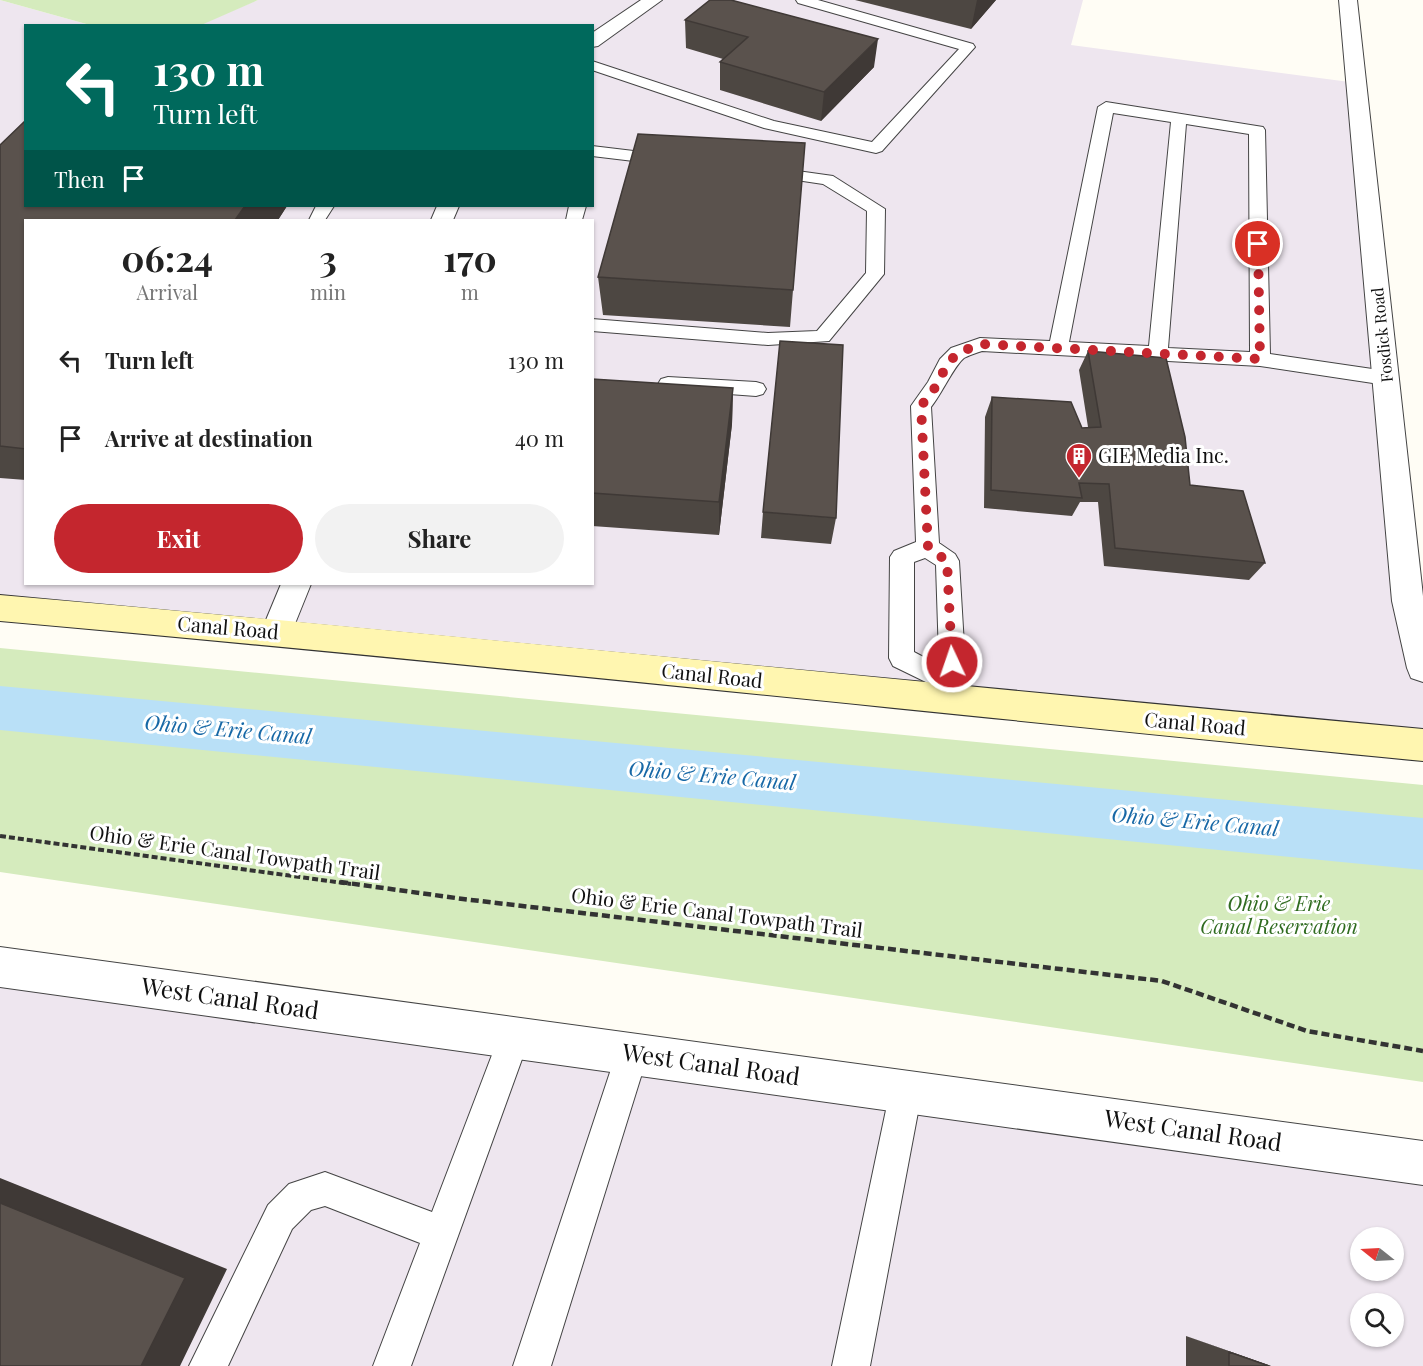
<!DOCTYPE html>
<style>
:root{--surface:#fff;--page:#f2f2f2;--text:#222;--muted:#767676;--accent:#c4262e}
body{margin:0;font-family:"Playfair Display",serif;background:var(--page);color:var(--text);height:100vh;display:flex;flex-direction:column;font-size:22px;white-space:nowrap}
*{box-sizing:border-box;margin:0}
p{font-size:20px;color:var(--muted)}
.icon{flex:none;width:33px;height:33px;fill:none;stroke:currentColor;stroke-width:2;stroke-linecap:round;stroke-linejoin:round}
.map{position:relative;flex:1;overflow:hidden}
.side{position:absolute;left:24px;top:219px;width:570px;height:366px;display:flex;flex-direction:column;background:var(--surface);border-radius:0px;box-shadow:0 2px 4px #0004}
.side>*{flex:none}
.banner{position:absolute;left:24px;top:24px;width:570px;height:183px;border-radius:0px;box-shadow:0 2px 4px #0004;background:#00695c;color:#fff;overflow:hidden}
.needle{width:39px;rotate:288deg}
.tools{position:absolute;left:1350px;top:1227px;display:grid;gap:12px}
.tools a{display:grid;place-items:center;width:54px;height:54px;border-radius:50%;background:var(--surface);box-shadow:0 2px 4px #0004;font-size:30px}
.pin{position:absolute;display:grid;place-items:center;width:51px;height:51px;color:#fff;margin:-26px;border:3px solid #fff;border-radius:50%;box-shadow:0 2px 6px #0007}
.me{position:absolute;width:66px;margin:-33px;rotate:357deg;stroke-linejoin:round;filter:drop-shadow(0 0 4px #0008)}
.turn{display:flex;align-items:center;gap:21px;height:126px;padding:0 30px;font-size:27px}
.turn .icon{width:78px;height:78px;stroke-width:2.5}
.turn b{display:block;font-size:42px;line-height:51px}
.then{display:flex;align-items:center;height:57px;padding:0 30px;background:#0003;gap:12px;font-size:22px}
.eta{display:flex;justify-content:space-evenly;align-items:center;height:102px;text-align:center}
.eta b{font-size:36px;font-weight:700;line-height:42px}
.action{display:flex;gap:12px;margin-top:auto;padding:12px 30px}
.action a{flex:1;height:69px;border-radius:36px;background:var(--accent);color:#fff;font-size:24px;font-weight:700;line-height:69px;text-align:center}
.action a+a{background:var(--page);color:var(--text)}
ul{padding:0;list-style:none}
li{display:flex;align-items:center;gap:18px;height:78px;padding:0 30px}
li div{flex:1}
li b{display:block;font-size:22px}
li em{font-style:normal}
.map>svg:first-child{display:block}
.industrial{fill:#eee6ef;fill-rule:evenodd}
.green{fill:#d5ebbd}
.lines{fill:none;stroke-linecap:round;stroke-linejoin:round}
.canal{fill:#b9e0f7;fill-rule:evenodd}
.lane-casing{stroke:#444;stroke-width:2}
.street-casing{stroke:#444;stroke-width:2}
.secondary-casing{stroke:#333;stroke-width:2}
.path-far1{stroke:#333;stroke-width:4;stroke-dasharray:6 3;stroke-linecap:butt}
.path{stroke:#333;stroke-width:4.5;stroke-dasharray:8 4;stroke-linecap:butt}
.lane{fill:#fff;fill-rule:evenodd}
.street{fill:#fff;fill-rule:evenodd}
.secondary{fill:#fff6b0;fill-rule:evenodd}
.wall{fill:#4d4742}
.shaded-wall{fill:#3f3936}
.building{fill:#5a524d;stroke:#3f3936;stroke-width:1.5}
.route{stroke:#c4262e;stroke-width:10;stroke-dasharray:0 18}
.labels{text-anchor:middle;stroke-width:6;stroke-linejoin:round;paint-order:stroke}
.far-street-label{font-size:16px;fill:#111;stroke:#fff}
.poi-label{font-size:20px;fill:#111;stroke:#fff;text-anchor:start}
.street-label{font-size:20px;fill:#111;stroke:#fff}
.park-label{font-size:20px;font-style:italic;fill:#2f6b1f;stroke:#fff}
.water-label{font-size:21px;font-style:italic;fill:#1768a6;stroke:#fff}
.near-street-label{font-size:24px;fill:#111;stroke:#fff}
</style>
<div class="map">
<svg width="1423" height="1366" viewBox="0 0 1423 1366">
<rect width="100%" height="100%" fill="#fffdf5"/>
<!-- industrial -->
<path class="industrial" d="M 0,0 L 90,25 L 26,26 L 26,206 L 592,206 L 592,26 L 199,25 L 258,0 L 1083,0 L 1071,45 L 1357,83 L 1423,606 L 1423,745 L 0,608 ZM 26,220 L 592,220 L 592,584 L 26,584 Z
M 0,967 L 1423,1163 L 1423,1366 L 0,1366 ZM 1360,1238 L 1394,1238 L 1394,1270 L 1360,1270 ZM 1360,1304 L 1394,1304 L 1394,1336 L 1360,1336 Z"/>
<!-- green -->
<path class="green" d="M 0,0 L 258,0 L 199,26 L 90,25 Z
M 0,648 L 1423,785 L 1423,1082 L 0,872 Z"/>
<g class="lines">
<!-- canal -->
<path class="canal" d="M 0,686 L 1423,818 L 1423,870 L 0,730 Z"/>
<!-- lane casing -->
<g class="lane-casing">
<path id="lane" d="M 796,0 L 818,0 L 973,44 L 975,47 L 882,151 L 876,153 L 764,128 L 592,70 L 592,61 L 774,121 L 872,142 L 959,49 L 798,3 Z
M 1106,102 L 1263,127 L 1265,130 L 1270,354 L 1386,371 L 1393,373 L 1396,378 L 1393,383 L 1386,385 L 1260,366 L 982,351 C 976,353 969,355 964,358 C 954,366 941,395 931,407 L 939,543 L 955,554 L 959,561 L 965,662 L 961,670 L 932,685 L 893,666 L 889,658 L 890,557 L 894,551 L 916,542 L 911,406 L 928,382 L 940,359 L 951,348 L 980,338 L 1050,341 L 1098,107 ZM 1113,113 L 1171,122 L 1149,346 L 1069,342 ZM 1186,124 L 1249,134 L 1250,352 L 1168,348 ZM 925,558 L 936,565 L 939,657 L 931,661 L 914,652 L 914,562 Z
M 592,146 L 667,155 L 675,160 L 667,165 L 592,156 Z
M 769,167 L 833,176 L 885,209 L 884,274 L 829,341 L 768,345 L 592,331 L 592,319 L 768,333 L 817,331 L 866,273 L 867,211 L 823,184 L 763,175 L 761,172 L 763,169 Z
M 316,206 L 334,206 L 325,220 L 309,220 Z
M 569,206 L 586,206 L 582,220 L 566,220 Z
M 668,377 L 756,382 L 763,384 L 766,389 L 763,394 L 756,396 L 661,389 L 658,384 L 661,379 Z
M 514,1021 L 525,1026 L 530,1037 L 411,1366 L 373,1366 L 420,1243 L 325,1206 L 311,1210 L 292,1229 L 228,1366 L 189,1366 L 268,1205 L 289,1184 L 325,1172 L 432,1212 L 503,1026 Z
M 632,1038 L 643,1043 L 648,1054 L 551,1366 L 513,1366 L 616,1054 L 621,1043 Z
M 906,1075 L 918,1079 L 922,1091 L 870,1366 L 832,1366 L 890,1091 L 894,1079 Z"/>
</g>
<!-- street casing -->
<g class="street-casing">
<path id="street" d="M 641,0 L 662,0 L 598,46 L 592,47 L 592,33 Z
M 1339,0 L 1357,0 L 1423,596 L 1423,682 L 1411,678 L 1407,668 L 1392,601 Z
M 437,206 L 459,206 L 453,220 L 431,220 Z
M 281,584 L 311,584 L 288,641 L 277,645 L 266,641 L 261,632 Z
M 0,947 L 1423,1141 L 1423,1185 L 0,987 Z"/>
</g>
<!-- secondary casing -->
<g class="secondary-casing">
<path id="secondary" d="M 0,595 C 475,636 949,686 1423,729 L 1423,761 C 949,715 475,663 0,621 Z"/>
</g>
<!-- path-far1 -->
<path class="path-far1" d="M 0,836 L 351,884"/>
<!-- path -->
<path class="path" d="M 340,882 L 463,899 L 1162,981 L 1307,1031 L 1423,1051"/>
<!-- lane -->
<use href="#lane" class="lane"/>
<!-- street -->
<use href="#street" class="street"/>
<!-- secondary -->
<use href="#secondary" class="secondary"/>
</g>
<!-- wall -->
<path class="wall" d="M 855,0 L 996,0 L 971,29 Z
M 685,20 L 874,67 L 821,121 L 720,90 L 720,62 L 723,59 L 686,48 Z
M 0,145 L 26,206 L 287,206 L 278,220 L 26,220 L 26,480 L 0,478 Z
M 598,277 L 793,290 L 790,327 L 603,315 Z
M 1088,351 L 1190,485 L 1265,563 L 1249,580 L 1104,566 L 1098,502 L 1080,502 L 1072,516 L 984,508 L 985,417 L 992,397 L 1082,428 L 1088,427 L 1079,370 Z
M 592,379 L 733,388 L 732,424 L 719,535 L 592,526 Z
M 763,512 L 836,518 L 831,544 L 761,538 Z
M 1186,1336 L 1271,1366 L 1186,1366 Z"/>
<!-- shaded-wall -->
<path class="shaded-wall" d="M 977,0 L 996,0 L 971,29 Z
M 878,39 L 874,67 L 821,121 L 824,92 Z
M 245,206 L 287,206 L 278,220 L 235,220 Z
M 733,388 L 732,424 L 719,535 L 719,502 Z
M 0,1178 L 227,1269 L 180,1366 L 141,1366 L 0,1203 Z
M 1186,1336 L 1271,1366 L 1269,1366 Z"/>
<!-- building -->
<path class="building" d="M 710,0 L 731,0 L 878,39 L 824,92 L 720,62 L 748,37 L 685,20 Z
M 26,120 L 26,206 L 245,206 L 235,220 L 26,220 L 26,449 L 0,446 L 0,145 Z
M 638,134 L 805,143 L 793,290 L 598,277 Z
M 780,341 L 843,345 L 836,518 L 763,512 Z
M 1088,351 L 1166,358 L 1185,437 L 1190,485 L 1243,491 L 1265,563 L 1115,548 L 1109,484 L 1079,483 L 1082,498 L 991,490 L 992,397 L 1071,402 L 1082,428 L 1101,427 Z
M 592,379 L 733,388 L 719,502 L 592,493 Z
M 0,1203 L 185,1278 L 141,1366 L 0,1366 Z
M 1229,1352 L 1269,1366 L 1229,1366 Z"/>
<g class="lines">
<!-- route -->
<path class="route" d="M 952,662 L 947,561 L 928,547 L 921,406 L 937,385 L 947,364 L 958,353 L 980,344 L 1260,359 L 1258,244"/>
</g>
<!-- icons -->
<defs>
<g id="building-pin" transform="scale(1.35)"><path d="M0 17L-7.5 6A9.5 9.5 0 1 1 7.5 6Z" fill="#c4262e" stroke="#fff"/><path d="M-4-6H4V6H1V3H-1V6H-4ZM-2.5-4.3h1.7v1.8h-1.7ZM.8-4.3h1.7v1.8H.8ZM-2.5-1h1.7V.8h-1.7ZM.8-1h1.7V.8H.8Z" fill="#fff"/></g>
</defs>
<g fill-rule="evenodd">
<use href="#building-pin" x="1079" y="456"/>
</g>
<g class="labels">
<!-- far-street labels -->
<g class="far-street-label">
<text transform="translate(1382 335) rotate(-96)" y="6">Fosdick Road</text>
</g>
<!-- poi labels -->
<g class="poi-label">
<text x="1098" y="463">GIE Media Inc.</text>
</g>
<!-- street labels -->
<g class="street-label">
<text transform="translate(228 628) rotate(5)" y="7">Canal Road</text>
<text transform="translate(712 676) rotate(6)" y="7">Canal Road</text>
<text transform="translate(1195 724) rotate(5)" y="7">Canal Road</text>
<text transform="translate(235 853) rotate(8)" y="7">Ohio &amp; Erie Canal Towpath Trail</text>
<text transform="translate(717 913) rotate(7)" y="7">Ohio &amp; Erie Canal Towpath Trail</text>
</g>
<!-- park labels -->
<g class="park-label">
<text x="1279" y="911">Ohio &amp; Erie<tspan x="1279" dy="23">Canal Reservation</tspan></text>
</g>
<!-- water labels -->
<g class="water-label">
<text transform="translate(228 730) rotate(5)" y="7">Ohio &amp; Erie Canal</text>
<text transform="translate(712 776) rotate(5)" y="7">Ohio &amp; Erie Canal</text>
<text transform="translate(1195 822) rotate(5)" y="7">Ohio &amp; Erie Canal</text>
</g>
<!-- near-street labels -->
<g class="near-street-label">
<text transform="translate(230 999) rotate(8)" y="8">West Canal Road</text>
<text transform="translate(711 1065) rotate(8)" y="8">West Canal Road</text>
<text transform="translate(1193 1131) rotate(8)" y="8">West Canal Road</text>
</g>
</g>
</svg>
<div class="tools">
<a><svg class="needle" viewBox="-14 -14 28 28"><path d="M0-13l5 13h-10z" fill="#e53935"/><path d="M0 13l5-13h-10z" fill="#767676"/></svg></a>
<a><svg class="icon" aria-label="search" viewBox="0 0 24 24"><circle cx="10" cy="10" r="6"/><path d="M15 15l6 6"/></svg></a>
</div>
<div class="pin" style="left:1258px;top:244px;background:#d93025"><svg class="icon" aria-label="arrive" viewBox="0 0 24 24"><path d="M6 21V4h12l-3 4 3 4H6"/></svg></div>
<svg class="me" style="left:952px;top:662px" viewBox="-20 -20 40 40"><circle r="17" fill="#c4262e" stroke="#fff" stroke-width="3"/><path d="M0-11L8 9 0 5-8 9z" fill="#fff"/></svg>
<div class="banner">
<div class="turn"><svg class="icon" aria-label="left" viewBox="0 0 24 24"><path d="M17 20v-9H6M10 6l-5 5 5 5"/></svg><div><b>130 m</b>Turn left</div></div>
<div class="then">Then<svg class="icon" aria-label="arrive" viewBox="0 0 24 24"><path d="M6 21V4h12l-3 4 3 4H6"/></svg></div>
</div>
<section class="side">
<div class="eta">
<div><b>06:24</b><p>Arrival</p></div>
<div><b>3</b><p>min</p></div>
<div><b>170</b><p>m</p></div>
</div>
<ul>
<li><svg class="icon" aria-label="left" viewBox="0 0 24 24"><path d="M17 20v-9H6M10 6l-5 5 5 5"/></svg><div><b>Turn left</b></div><em>130 m</em></li>
<li><svg class="icon" aria-label="arrive" viewBox="0 0 24 24"><path d="M6 21V4h12l-3 4 3 4H6"/></svg><div><b>Arrive at destination</b></div><em>40 m</em></li>
</ul>
<div class="action"><a>Exit</a><a>Share</a></div>
</section>
</div>
